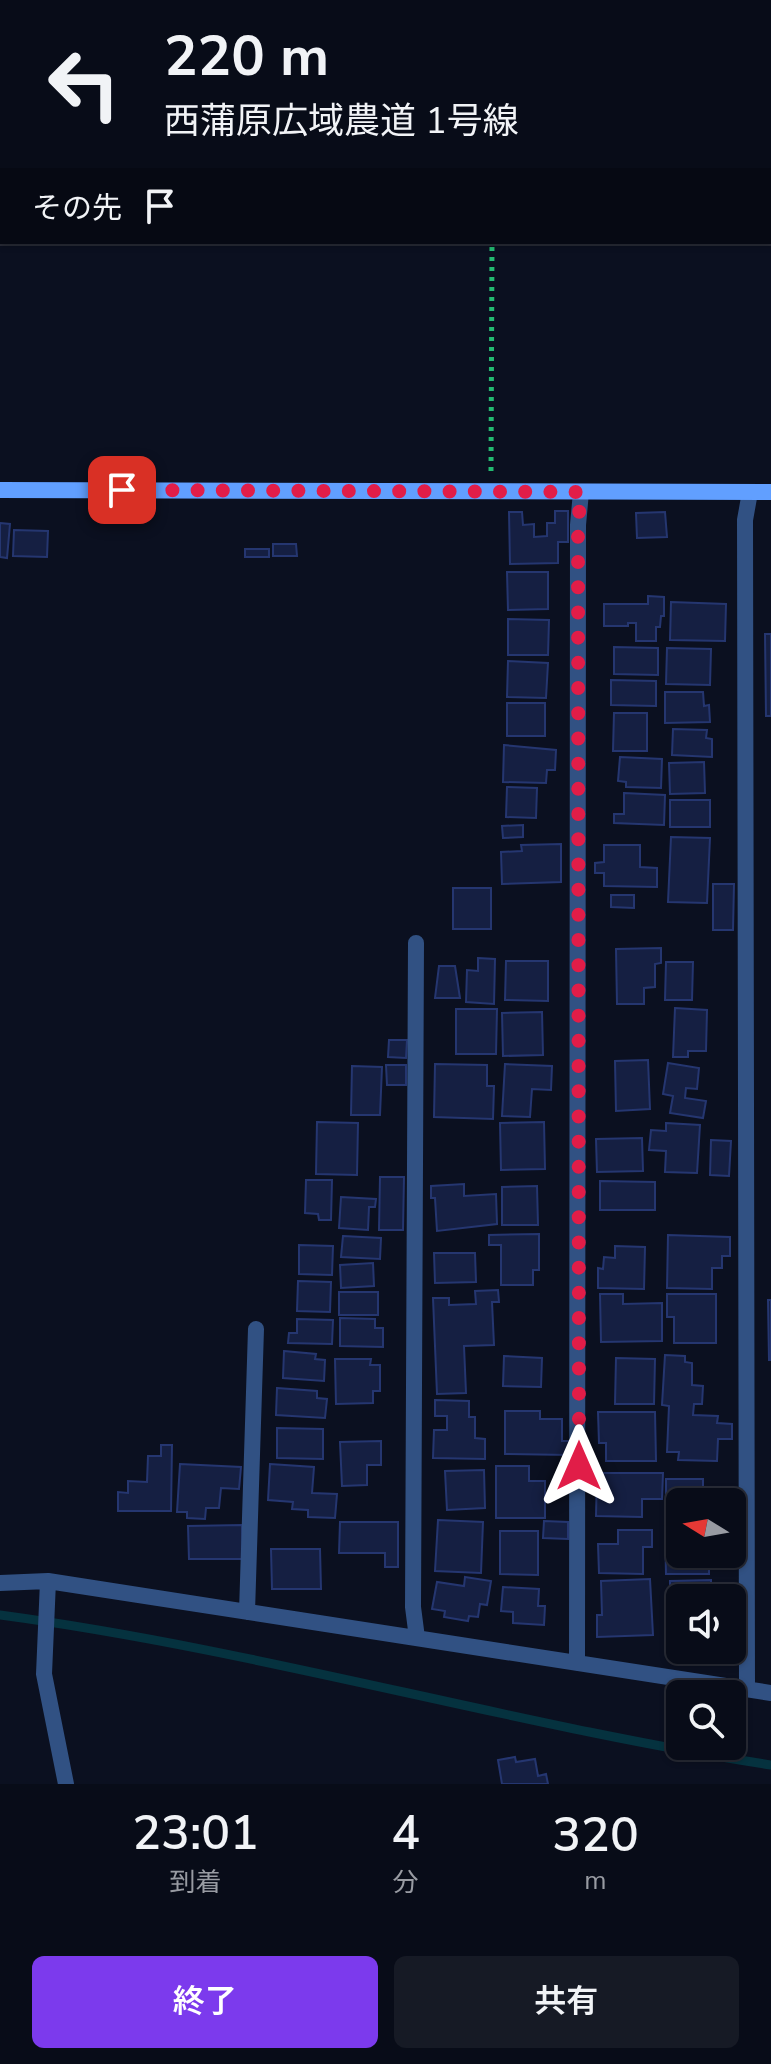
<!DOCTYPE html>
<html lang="ja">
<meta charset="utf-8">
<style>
:root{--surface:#080c18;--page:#161a25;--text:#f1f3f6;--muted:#989ba2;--line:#292c37;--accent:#7c3aed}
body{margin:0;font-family:"Nunito Sans","Noto Sans JP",sans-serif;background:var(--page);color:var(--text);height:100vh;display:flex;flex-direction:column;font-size:30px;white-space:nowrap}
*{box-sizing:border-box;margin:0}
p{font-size:26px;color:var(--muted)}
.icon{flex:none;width:44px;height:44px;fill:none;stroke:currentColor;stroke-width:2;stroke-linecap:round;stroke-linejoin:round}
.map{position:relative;height:1784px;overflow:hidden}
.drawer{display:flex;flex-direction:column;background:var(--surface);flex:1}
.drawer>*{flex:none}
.hud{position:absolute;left:0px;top:0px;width:772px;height:244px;box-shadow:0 2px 6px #0004,0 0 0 2px var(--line);background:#080c18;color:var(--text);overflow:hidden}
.needle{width:52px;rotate:281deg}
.tools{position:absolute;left:666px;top:1488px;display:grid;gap:16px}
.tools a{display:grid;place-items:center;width:80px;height:80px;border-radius:12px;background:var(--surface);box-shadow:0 2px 6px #0004,0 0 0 2px var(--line);font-size:40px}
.pin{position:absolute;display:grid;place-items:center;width:68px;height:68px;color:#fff;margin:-34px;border-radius:16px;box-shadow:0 4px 12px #0006}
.me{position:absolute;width:88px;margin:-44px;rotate:0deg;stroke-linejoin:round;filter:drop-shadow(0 0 6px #0008)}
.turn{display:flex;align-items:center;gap:28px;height:168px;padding:0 32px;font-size:36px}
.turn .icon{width:104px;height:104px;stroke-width:2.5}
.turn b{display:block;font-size:56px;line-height:68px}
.then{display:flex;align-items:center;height:76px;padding:0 32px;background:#0003;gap:16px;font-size:30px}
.eta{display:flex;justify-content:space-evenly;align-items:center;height:136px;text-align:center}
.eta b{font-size:48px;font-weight:600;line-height:56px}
.button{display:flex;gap:16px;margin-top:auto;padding:16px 32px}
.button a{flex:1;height:92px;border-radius:12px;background:var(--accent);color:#fff;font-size:32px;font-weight:600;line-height:92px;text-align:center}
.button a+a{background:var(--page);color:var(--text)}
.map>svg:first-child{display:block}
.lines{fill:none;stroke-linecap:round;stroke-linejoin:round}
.stream{stroke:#05323f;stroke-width:9}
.building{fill:#151f42;stroke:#253670;stroke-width:2}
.path{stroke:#23ba71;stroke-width:5;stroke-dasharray:4 6;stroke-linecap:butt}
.street{stroke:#315183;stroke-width:16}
.secondary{stroke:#619fff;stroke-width:16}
.route{stroke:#e11d48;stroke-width:14;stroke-dasharray:0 25.2}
</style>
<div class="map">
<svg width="771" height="1784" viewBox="0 0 771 1784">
<rect width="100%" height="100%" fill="#0b1020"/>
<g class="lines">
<!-- stream -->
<path class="stream" d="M 0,1615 C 260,1650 512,1725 771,1765"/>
</g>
<!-- building -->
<path class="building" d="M 555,511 L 568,511 L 568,542 L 558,542 L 558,563 L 510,564 L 509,512 L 522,512 L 523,525 L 534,524 L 534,537 L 547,536 L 547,523 L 555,523 Z
M 665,512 L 667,537 L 637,538 L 636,513 Z
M 0,523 L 10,524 L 7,558 L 0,557 Z
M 14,530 L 48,531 L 47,557 L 13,556 Z
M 273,544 L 296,544 L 297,556 L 273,556 Z
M 245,549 L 269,549 L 269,557 L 245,557 Z
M 507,572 L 548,572 L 548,609 L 508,610 Z
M 648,596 L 664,597 L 664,616 L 661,616 L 660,627 L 656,627 L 656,641 L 636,641 L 636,623 L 628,623 L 628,626 L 604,626 L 604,604 L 648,604 Z
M 671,602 L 726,604 L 725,641 L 670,640 Z
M 508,619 L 549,620 L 548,655 L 508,655 Z
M 765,634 L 771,634 L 771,716 L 766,716 Z
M 614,647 L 658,648 L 658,675 L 614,674 Z
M 667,648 L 711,649 L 710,685 L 666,684 Z
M 508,661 L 548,663 L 546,698 L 507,697 Z
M 611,680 L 656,681 L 656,706 L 611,705 Z
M 665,692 L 703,692 L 704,706 L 709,705 L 710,722 L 665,723 Z
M 507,703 L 545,703 L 545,736 L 507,736 Z
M 614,713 L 647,713 L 647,751 L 613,751 Z
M 673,729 L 707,730 L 706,738 L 712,739 L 712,757 L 672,755 Z
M 504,745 L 556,750 L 555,770 L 547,770 L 546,783 L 503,782 Z
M 620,757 L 662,759 L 661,788 L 626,787 L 626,782 L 618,781 Z
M 704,762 L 705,793 L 670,794 L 669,763 Z
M 507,787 L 537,788 L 536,818 L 506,817 Z
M 624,793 L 665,795 L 664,825 L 614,823 L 614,814 L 624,814 Z
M 670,800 L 710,800 L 710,827 L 670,827 Z
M 523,825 L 523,837 L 503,838 L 502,826 Z
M 671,837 L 710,838 L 707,903 L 668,902 Z
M 561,844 L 561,882 L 502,884 L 501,852 L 522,851 L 521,845 Z
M 604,845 L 640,845 L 640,867 L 657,868 L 657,887 L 604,886 L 604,873 L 595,873 L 595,863 L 604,862 Z
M 713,884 L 734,884 L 733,930 L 713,930 Z
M 453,888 L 491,888 L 491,929 L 453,929 Z
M 611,895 L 634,895 L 634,908 L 611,907 Z
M 661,948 L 661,963 L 655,964 L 655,987 L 644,988 L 644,1004 L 617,1004 L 616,949 Z
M 478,958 L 495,959 L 494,1004 L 466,1002 L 467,970 L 478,971 Z
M 506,961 L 548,961 L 548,1001 L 505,1000 Z
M 666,962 L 693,962 L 692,1000 L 665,1000 Z
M 439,966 L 455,966 L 460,998 L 435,998 Z
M 675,1008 L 707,1010 L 706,1051 L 688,1051 L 688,1057 L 673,1057 Z
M 456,1009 L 497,1009 L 496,1054 L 456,1054 Z
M 542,1012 L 543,1055 L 503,1056 L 502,1013 Z
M 389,1040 L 407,1040 L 406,1058 L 388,1057 Z
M 648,1060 L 650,1109 L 616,1111 L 615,1061 Z
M 668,1063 L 699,1068 L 697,1089 L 686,1088 L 685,1098 L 706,1101 L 703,1118 L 670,1113 L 673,1096 L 663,1094 Z
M 435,1064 L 487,1065 L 487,1086 L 494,1086 L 493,1119 L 434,1117 Z
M 505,1064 L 552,1066 L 551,1090 L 532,1089 L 530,1117 L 502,1116 Z
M 386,1065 L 406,1065 L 406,1085 L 387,1085 Z
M 352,1066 L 382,1067 L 380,1115 L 351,1115 Z
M 317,1122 L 358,1123 L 357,1175 L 316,1174 Z
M 544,1122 L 545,1169 L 501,1170 L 500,1123 Z
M 666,1123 L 700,1125 L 697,1173 L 665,1172 L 666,1151 L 649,1150 L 651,1130 L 666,1131 Z
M 642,1138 L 643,1171 L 597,1172 L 596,1139 Z
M 711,1140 L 731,1141 L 729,1176 L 710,1175 Z
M 380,1177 L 404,1177 L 403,1230 L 379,1230 Z
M 306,1180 L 332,1180 L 331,1220 L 319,1220 L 318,1214 L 305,1213 Z
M 600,1181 L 655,1182 L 655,1210 L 600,1210 Z
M 464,1184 L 464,1196 L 496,1194 L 497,1224 L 437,1231 L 435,1198 L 431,1198 L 431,1186 Z
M 537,1186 L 538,1225 L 502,1225 L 502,1187 Z
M 341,1197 L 376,1199 L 375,1207 L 369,1207 L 368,1230 L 339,1228 Z
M 539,1234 L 539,1270 L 533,1270 L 533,1285 L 501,1285 L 501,1245 L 489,1245 L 489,1235 Z
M 668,1235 L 730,1237 L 730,1256 L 722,1256 L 722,1268 L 712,1268 L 712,1289 L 667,1288 Z
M 343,1236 L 381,1238 L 380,1259 L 341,1257 Z
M 299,1245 L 333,1246 L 332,1275 L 299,1274 Z
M 615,1246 L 645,1247 L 644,1289 L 598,1288 L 598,1268 L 603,1269 L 604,1257 L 615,1258 Z
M 434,1253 L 475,1253 L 476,1282 L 435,1283 Z
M 373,1263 L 374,1286 L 341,1288 L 340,1265 Z
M 298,1281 L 331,1282 L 330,1312 L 297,1311 Z
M 498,1290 L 499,1302 L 492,1302 L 494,1345 L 464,1346 L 466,1393 L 437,1394 L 433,1298 L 449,1298 L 449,1305 L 476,1304 L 475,1291 Z
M 339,1292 L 378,1292 L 378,1315 L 339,1315 Z
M 600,1294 L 623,1294 L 623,1304 L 662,1303 L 662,1341 L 601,1342 Z
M 667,1294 L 716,1294 L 716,1343 L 674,1343 L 674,1317 L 667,1317 Z
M 768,1300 L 771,1300 L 771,1360 L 769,1360 Z
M 340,1318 L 375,1319 L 375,1328 L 383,1328 L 383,1347 L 340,1346 Z
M 297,1319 L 333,1320 L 332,1344 L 288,1343 L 289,1333 L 297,1333 Z
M 284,1351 L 316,1354 L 315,1359 L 325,1360 L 324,1381 L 283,1378 Z
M 665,1355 L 685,1356 L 685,1362 L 692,1363 L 692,1385 L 703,1386 L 702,1404 L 694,1404 L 693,1415 L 718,1416 L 717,1423 L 732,1424 L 732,1439 L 718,1439 L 717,1461 L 678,1460 L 679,1452 L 667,1452 L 669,1406 L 662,1405 Z
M 504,1356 L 542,1358 L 541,1387 L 503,1386 Z
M 616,1358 L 655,1359 L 654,1404 L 615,1404 Z
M 335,1359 L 371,1359 L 370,1365 L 380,1365 L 380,1391 L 373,1391 L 373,1403 L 336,1404 Z
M 277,1388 L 317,1391 L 317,1398 L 327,1399 L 325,1418 L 276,1415 Z
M 435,1400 L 469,1401 L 469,1417 L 475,1417 L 475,1438 L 485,1439 L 485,1459 L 433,1458 L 434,1430 L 447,1430 L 447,1416 L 435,1416 Z
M 505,1411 L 540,1411 L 540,1419 L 562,1419 L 562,1441 L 569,1441 L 569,1455 L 505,1454 Z
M 598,1412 L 655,1412 L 656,1461 L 606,1461 L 606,1443 L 599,1443 Z
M 277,1428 L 323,1429 L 323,1459 L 277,1458 Z
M 381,1441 L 381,1465 L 367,1465 L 367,1485 L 342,1486 L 340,1442 Z
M 161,1445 L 172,1445 L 171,1511 L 118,1511 L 118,1492 L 128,1493 L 128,1481 L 147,1482 L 148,1456 L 161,1456 Z
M 180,1464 L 241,1467 L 239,1489 L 221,1488 L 219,1508 L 206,1508 L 205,1519 L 187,1518 L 187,1512 L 177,1512 Z
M 270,1464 L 314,1467 L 312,1493 L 337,1494 L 335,1518 L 308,1517 L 308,1510 L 292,1509 L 293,1502 L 268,1500 Z
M 496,1466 L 529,1466 L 529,1481 L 545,1481 L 545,1518 L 496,1518 Z
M 484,1470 L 485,1508 L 447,1510 L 445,1471 Z
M 597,1473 L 663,1473 L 662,1499 L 642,1499 L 642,1517 L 596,1516 Z
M 666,1479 L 703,1479 L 703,1502 L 680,1502 L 680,1516 L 666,1516 Z
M 438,1520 L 483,1522 L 481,1573 L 435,1571 Z
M 544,1521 L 568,1522 L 568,1539 L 543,1538 Z
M 340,1522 L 398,1522 L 398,1567 L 385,1567 L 385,1553 L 339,1553 Z
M 242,1525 L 243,1559 L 189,1559 L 188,1526 Z
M 680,1525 L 680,1554 L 698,1554 L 698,1559 L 709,1559 L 709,1574 L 666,1574 L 665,1526 Z
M 618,1530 L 652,1530 L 652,1547 L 643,1547 L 643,1574 L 599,1573 L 598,1544 L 618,1544 Z
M 500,1531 L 538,1531 L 538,1575 L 500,1574 Z
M 271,1549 L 320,1549 L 321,1589 L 272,1589 Z
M 465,1577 L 491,1581 L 487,1605 L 480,1604 L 478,1617 L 469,1616 L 468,1621 L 444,1617 L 445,1611 L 432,1609 L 437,1582 L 464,1586 Z
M 650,1579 L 653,1635 L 597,1637 L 597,1615 L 602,1615 L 601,1581 Z
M 711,1580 L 711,1598 L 680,1598 L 680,1641 L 670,1641 L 670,1581 Z
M 503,1587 L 539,1589 L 538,1606 L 545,1606 L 544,1625 L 513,1623 L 513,1612 L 501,1611 Z
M 515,1757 L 516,1762 L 535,1759 L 538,1776 L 546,1774 L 548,1784 L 502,1784 L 498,1760 Z"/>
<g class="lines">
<!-- path -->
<path class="path" d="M 491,0 L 491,2
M 491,471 L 492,242"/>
<!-- street -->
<path class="street" d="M 416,943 L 413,1607 L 417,1638
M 48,1581 L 44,1674 L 66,1784
M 0,1583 L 48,1581 L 771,1693
M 247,1612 L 256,1329
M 577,1663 L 578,525 L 581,492
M 747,1689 L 745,520 L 750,492"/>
<!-- secondary -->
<path class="secondary" d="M 0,490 L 771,492"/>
</g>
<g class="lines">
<!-- route -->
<path class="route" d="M 122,490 L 581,492 L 578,525 L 579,1466"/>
</g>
</svg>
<div class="tools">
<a><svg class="needle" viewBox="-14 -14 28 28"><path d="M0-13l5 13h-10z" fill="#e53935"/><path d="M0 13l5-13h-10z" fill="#989ba2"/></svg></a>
<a><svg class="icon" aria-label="sound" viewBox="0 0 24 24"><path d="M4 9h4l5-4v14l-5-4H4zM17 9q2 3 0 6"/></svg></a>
<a><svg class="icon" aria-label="search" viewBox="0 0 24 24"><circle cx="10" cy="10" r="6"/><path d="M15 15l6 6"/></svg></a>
</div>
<div class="pin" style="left:122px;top:490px;background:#d93025"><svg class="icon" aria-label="arrive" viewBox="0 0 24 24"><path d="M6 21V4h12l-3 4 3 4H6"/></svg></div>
<svg class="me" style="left:579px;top:1466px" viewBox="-20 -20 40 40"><path d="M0-17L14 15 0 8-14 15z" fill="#e11d48" stroke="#fff" stroke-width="4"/></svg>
<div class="hud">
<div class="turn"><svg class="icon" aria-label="left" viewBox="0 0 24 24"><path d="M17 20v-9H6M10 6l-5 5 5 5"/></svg><div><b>220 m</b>西蒲原広域農道 1号線</div></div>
<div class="then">その先<svg class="icon" aria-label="arrive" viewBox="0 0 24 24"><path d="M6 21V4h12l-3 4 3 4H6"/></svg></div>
</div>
</div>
<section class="drawer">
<div class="eta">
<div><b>23:01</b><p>到着</p></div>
<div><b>4</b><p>分</p></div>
<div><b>320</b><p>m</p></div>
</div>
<div class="button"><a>終了</a><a>共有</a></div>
</section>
